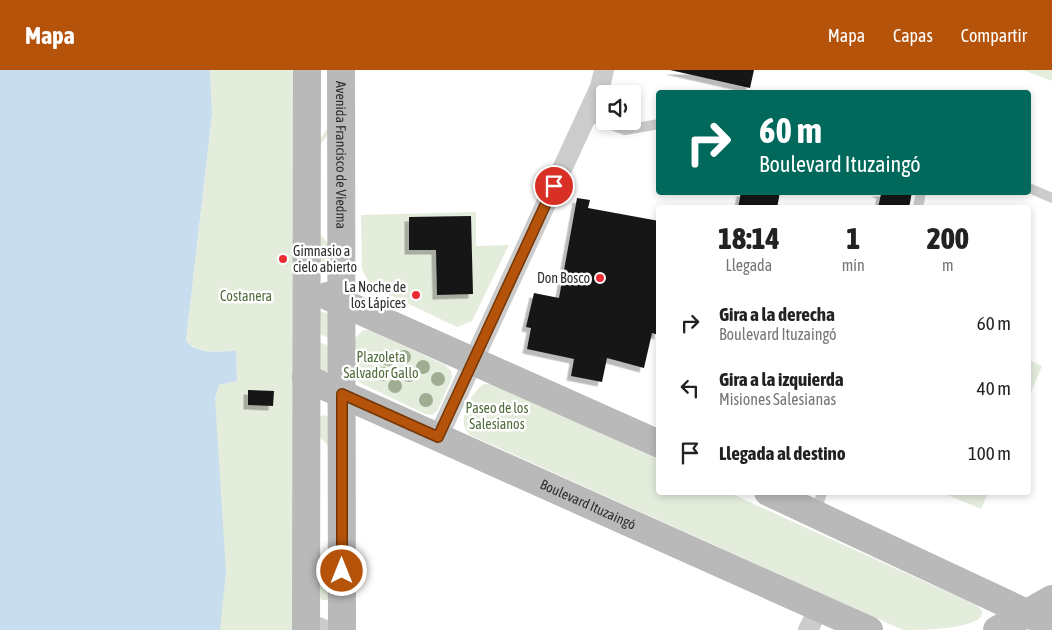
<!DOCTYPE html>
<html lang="es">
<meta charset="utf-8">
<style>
:root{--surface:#fff;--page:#f2f2f2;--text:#222;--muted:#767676;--accent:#b45309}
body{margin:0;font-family:"Asap Condensed",sans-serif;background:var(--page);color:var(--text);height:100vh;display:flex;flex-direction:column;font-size:19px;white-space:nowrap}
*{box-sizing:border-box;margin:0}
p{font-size:16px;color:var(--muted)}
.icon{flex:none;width:28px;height:28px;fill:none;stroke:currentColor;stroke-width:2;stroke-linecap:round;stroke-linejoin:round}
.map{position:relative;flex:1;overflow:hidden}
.side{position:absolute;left:656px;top:135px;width:375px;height:290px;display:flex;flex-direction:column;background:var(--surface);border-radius:5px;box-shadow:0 2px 8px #0003}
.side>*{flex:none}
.top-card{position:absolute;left:656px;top:20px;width:375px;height:105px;border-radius:5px;box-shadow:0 2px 8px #0003;background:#00695c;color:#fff;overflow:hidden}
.fabs{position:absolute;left:596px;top:15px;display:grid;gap:10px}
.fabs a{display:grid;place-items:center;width:45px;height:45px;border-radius:5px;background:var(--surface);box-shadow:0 2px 8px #0003;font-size:25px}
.pin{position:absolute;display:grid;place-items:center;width:42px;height:42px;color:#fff;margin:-21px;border:2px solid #fff;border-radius:50%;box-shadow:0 1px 5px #0007}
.me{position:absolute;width:55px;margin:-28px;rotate:0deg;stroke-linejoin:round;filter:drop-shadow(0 0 4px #0008)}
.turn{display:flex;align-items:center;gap:18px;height:105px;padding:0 20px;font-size:22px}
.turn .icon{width:65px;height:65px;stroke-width:2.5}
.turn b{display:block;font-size:35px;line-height:42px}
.eta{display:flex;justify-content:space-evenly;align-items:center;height:85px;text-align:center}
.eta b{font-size:30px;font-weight:800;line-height:35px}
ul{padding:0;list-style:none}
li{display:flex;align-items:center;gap:15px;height:65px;padding:0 20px}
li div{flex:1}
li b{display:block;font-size:19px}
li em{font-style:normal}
header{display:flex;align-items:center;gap:30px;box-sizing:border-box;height:70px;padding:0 25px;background:var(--accent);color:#fff}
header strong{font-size:24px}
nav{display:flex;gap:28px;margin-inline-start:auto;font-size:18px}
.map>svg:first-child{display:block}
.green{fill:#e4eddc}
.water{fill:#c8dded}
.building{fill:#161616;filter:url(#shadow)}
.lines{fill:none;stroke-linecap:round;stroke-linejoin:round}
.service{stroke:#ccc;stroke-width:10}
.minor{stroke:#ccc;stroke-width:20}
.secondary{stroke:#b9b9b9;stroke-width:28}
.tree{fill:#9fae93}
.route-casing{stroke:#753606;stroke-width:12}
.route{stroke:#b45309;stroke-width:9}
.poi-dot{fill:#ea2d33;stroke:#fff;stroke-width:2}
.labels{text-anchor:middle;stroke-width:5;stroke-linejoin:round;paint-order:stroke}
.street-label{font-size:14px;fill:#2f2f2f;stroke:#fff}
.poi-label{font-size:14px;fill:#2f2f2f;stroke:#fff;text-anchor:end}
.park-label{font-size:14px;fill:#506c3b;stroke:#fff}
</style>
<header>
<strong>Mapa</strong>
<nav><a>Mapa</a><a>Capas</a><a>Compartir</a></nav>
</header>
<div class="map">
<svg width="1052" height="560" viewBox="0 0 1052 560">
<defs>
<filter id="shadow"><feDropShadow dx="-4.5" dy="4.5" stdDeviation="0" flood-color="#0004"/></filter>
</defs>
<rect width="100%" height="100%" fill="#fff"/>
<!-- green -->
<path class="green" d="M 210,0 L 300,0 L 298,560 L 186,560 L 215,329 L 219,315 L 237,311 L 236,281 C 219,281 198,284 186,271 L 212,44 Z
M 1023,0 L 1052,0 L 1052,11 Z
M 329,56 L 333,58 L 316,80 L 317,161 L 333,178 L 328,194 L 317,192 L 313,79 Z
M 476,142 L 476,176 L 509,175 L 472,251 L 457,257 L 371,216 L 362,199 L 361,145 Z
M 319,241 L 331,244 L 334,270 L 314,262 Z
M 363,260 L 369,260 L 445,295 L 451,301 L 452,308 L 437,341 L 432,345 L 425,344 L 358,312 L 354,307 L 353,270 Z
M 314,270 L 335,278 L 329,301 L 322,301 L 316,298 Z
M 1029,290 L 1042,296 L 1029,327 Z
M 484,314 L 493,314 L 659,390 L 659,422 L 730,423 L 976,535 L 982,540 C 987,560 920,560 903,560 L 470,365 C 468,362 465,359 464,355 C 462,342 474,319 484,314 Z
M 325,345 L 331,348 L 335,384 L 320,367 L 319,496 L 335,520 L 329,530 L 322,530 L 317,526 L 319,347 Z
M 943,423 L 988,422 L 988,423 L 981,439 Z"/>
<!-- water -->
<path class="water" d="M 0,0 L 210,0 L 212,44 L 186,271 C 198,285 219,281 236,281 L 237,311 L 219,315 L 215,329 L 226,502 L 220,560 L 0,560 Z"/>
<!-- building -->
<path class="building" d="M 670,0 L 754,0 L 750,18 Z
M 741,122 L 780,122 L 777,138 L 738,138 Z
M 876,122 L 912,122 L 909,138 L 878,138 L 881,124 Z
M 577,128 L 590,130 L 588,138 L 659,151 L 659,265 L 652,263 L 644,298 L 607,288 L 602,312 L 571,306 L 574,289 L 527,279 L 531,258 L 526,257 L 534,223 L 559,228 Z
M 471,146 L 473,224 L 437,225 L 436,180 L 409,180 L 409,147 Z
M 248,320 L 274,321 L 273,336 L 248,335 Z"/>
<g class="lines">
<!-- service -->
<path class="service" d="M 587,46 L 625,60 L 659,54
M 1029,118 L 1052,128
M 918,138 L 921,122
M 816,443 L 822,422"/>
<!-- minor -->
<path class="minor" d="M 438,367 L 600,17 L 604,0
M 306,552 L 326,560
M 808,560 L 819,538"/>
<!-- secondary -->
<g class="secondary">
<path id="s1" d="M 341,0 L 342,560"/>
<path d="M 327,226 L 659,374"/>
<path id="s2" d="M 306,308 L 869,560"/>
<path d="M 768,422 L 1052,555"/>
<path d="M 306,560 L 307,0"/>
<path d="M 997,560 L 1052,529"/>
</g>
</g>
<!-- trees -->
<g class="tree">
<circle cx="404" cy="287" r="7"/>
<circle cx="388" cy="289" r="7"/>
<circle cx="423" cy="297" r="7"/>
<circle cx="383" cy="304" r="7"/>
<circle cx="409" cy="305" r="7"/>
<circle cx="438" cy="309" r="7"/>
<circle cx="395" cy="316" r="7"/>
<circle cx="426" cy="330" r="7"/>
</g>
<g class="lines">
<!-- route casing -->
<g class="route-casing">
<path id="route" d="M 342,501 L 342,324 L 438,367 L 554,116"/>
</g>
<!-- route -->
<use href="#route" class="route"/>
</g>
<!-- markers -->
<g class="poi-dot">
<circle cx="283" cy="189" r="5"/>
<circle cx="600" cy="208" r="5"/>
<circle cx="416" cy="225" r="5"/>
</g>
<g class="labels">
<!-- street labels -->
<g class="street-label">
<text dy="5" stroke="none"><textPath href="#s1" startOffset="85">Avenida Francisco de Viedma</textPath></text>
<text dy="5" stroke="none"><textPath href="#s2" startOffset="309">Boulevard Ituzaingó</textPath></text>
</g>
<!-- poi labels -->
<g class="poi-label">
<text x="293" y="186" text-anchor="start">Gimnasio a<tspan x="293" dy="16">cielo abierto</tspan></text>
<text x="590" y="213">Don Bosco</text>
<text x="406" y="222">La Noche de<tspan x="406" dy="16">los Lápices</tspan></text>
</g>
<!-- park labels -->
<g class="park-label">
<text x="246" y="231">Costanera</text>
<text x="381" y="292">Plazoleta<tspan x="381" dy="16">Salvador Gallo</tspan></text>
<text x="497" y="343">Paseo de los<tspan x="497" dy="16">Salesianos</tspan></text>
</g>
</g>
</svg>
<div class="fabs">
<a><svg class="icon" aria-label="sound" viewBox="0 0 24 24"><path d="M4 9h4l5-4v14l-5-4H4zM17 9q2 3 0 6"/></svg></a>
</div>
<div class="pin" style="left:554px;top:116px;background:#d93025"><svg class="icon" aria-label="arrive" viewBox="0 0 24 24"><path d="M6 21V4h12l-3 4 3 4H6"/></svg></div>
<svg class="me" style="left:342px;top:501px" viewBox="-20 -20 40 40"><circle r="17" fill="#b45309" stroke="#fff" stroke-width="3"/><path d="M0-11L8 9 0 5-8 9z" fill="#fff"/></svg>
<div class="top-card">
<div class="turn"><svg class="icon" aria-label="right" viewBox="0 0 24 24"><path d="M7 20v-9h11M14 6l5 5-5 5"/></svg><div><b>60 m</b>Boulevard Ituzaingó</div></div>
</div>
<section class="side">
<div class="eta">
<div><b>18:14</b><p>Llegada</p></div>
<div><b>1</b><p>min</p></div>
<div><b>200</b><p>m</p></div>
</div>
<ul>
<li><svg class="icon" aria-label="right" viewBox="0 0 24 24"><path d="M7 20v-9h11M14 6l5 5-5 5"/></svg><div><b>Gira a la derecha</b><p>Boulevard Ituzaingó</p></div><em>60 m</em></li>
<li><svg class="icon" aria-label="left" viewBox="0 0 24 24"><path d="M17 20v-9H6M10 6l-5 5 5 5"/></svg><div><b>Gira a la izquierda</b><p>Misiones Salesianas</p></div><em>40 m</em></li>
<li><svg class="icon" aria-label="arrive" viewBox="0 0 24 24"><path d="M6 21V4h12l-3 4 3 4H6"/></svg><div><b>Llegada al destino</b></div><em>100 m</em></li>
</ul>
</section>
</div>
